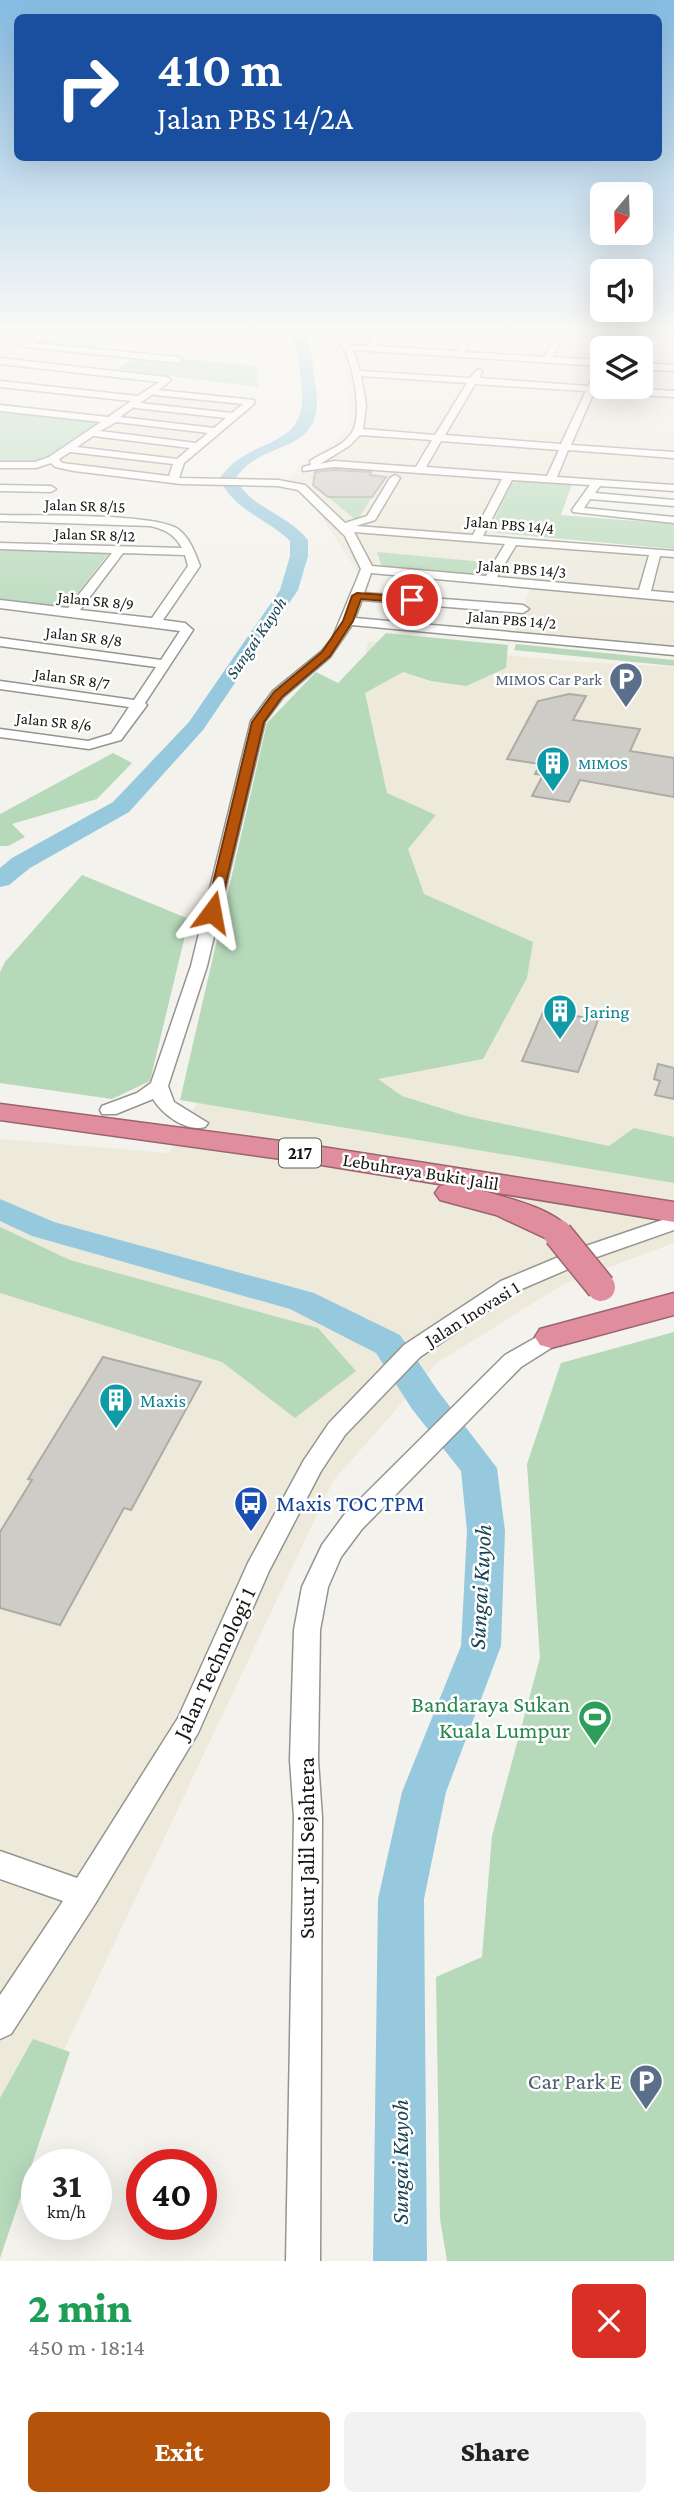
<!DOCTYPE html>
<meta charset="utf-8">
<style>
:root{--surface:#fff;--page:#f2f2f2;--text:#222;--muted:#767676;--accent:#b45309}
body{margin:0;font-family:"Crimson Pro",serif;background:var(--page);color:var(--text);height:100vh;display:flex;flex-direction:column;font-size:26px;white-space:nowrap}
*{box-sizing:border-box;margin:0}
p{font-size:23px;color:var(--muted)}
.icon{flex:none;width:38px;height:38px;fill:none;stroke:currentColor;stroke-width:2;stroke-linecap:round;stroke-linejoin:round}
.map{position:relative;height:2261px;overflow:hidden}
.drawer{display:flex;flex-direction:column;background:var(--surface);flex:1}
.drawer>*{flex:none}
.banner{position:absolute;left:14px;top:14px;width:648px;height:147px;border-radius:10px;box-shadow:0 7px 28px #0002;background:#1a4fa0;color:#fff;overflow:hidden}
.needle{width:46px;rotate:199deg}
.fabs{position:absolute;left:590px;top:182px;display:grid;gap:14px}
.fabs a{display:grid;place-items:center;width:63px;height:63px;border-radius:10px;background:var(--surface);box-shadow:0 7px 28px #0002;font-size:35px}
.speed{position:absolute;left:21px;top:2149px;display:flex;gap:14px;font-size:35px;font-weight:700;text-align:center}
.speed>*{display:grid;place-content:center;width:91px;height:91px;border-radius:50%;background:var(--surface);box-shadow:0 7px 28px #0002;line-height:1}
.speed small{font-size:18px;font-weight:400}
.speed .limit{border:10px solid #d22;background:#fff;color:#111}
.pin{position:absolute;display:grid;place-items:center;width:60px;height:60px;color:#fff;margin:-30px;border:4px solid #fff;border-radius:50%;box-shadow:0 2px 7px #0007}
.me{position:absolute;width:77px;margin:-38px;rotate:13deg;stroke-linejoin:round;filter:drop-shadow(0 0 5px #0008)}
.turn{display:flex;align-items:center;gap:24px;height:147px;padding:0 28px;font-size:32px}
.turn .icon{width:91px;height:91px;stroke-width:2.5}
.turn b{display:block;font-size:49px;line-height:60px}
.round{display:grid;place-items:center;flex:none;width:74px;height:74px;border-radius:10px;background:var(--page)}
.headline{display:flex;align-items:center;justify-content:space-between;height:119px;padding:0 28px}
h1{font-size:42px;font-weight:800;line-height:52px;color:#1e9e55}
.primary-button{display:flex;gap:14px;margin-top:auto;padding:14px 28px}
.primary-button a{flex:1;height:80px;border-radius:10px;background:var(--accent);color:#fff;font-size:28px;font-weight:800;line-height:80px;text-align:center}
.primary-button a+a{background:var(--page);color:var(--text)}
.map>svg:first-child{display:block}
.built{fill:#edeadc;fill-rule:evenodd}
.green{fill:#b6d9ba}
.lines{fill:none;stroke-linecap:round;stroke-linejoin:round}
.river{fill:#96c9dd;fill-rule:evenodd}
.building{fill:#cdccc6;stroke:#acaba5;stroke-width:2}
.minor-casing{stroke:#95948e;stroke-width:3}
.highway-casing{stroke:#9a646e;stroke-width:3}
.minor{fill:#fff;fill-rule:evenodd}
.highway{fill:#e08e9e;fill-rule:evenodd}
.highway-bridge-casing{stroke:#9a646e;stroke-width:31;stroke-linecap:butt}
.highway-bridge{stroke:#e08e9e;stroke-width:28}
.route{fill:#b45309;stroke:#753606;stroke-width:2}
.labels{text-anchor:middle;stroke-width:5;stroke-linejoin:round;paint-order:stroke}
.far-street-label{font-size:16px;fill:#171614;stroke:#fff}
.far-service-label{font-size:16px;fill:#4e5e75;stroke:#fff;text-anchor:end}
.far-culture-label{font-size:16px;fill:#0d838f;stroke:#fff;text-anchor:start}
.far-water-label{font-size:18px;font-style:italic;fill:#184453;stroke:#fff}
.shield{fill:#fff;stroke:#5d5c5a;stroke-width:2}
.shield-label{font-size:18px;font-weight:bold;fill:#171614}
.culture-label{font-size:19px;fill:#0d838f;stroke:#fff;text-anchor:start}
.street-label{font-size:19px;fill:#171614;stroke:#fff}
.near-transit-label{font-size:23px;fill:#164399;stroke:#fff;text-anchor:start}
.near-street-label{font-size:23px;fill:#171614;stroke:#fff}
.near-leisure-label{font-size:23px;fill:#27864d;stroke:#fff;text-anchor:end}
.near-service-label{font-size:23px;fill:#4e5e75;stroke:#fff;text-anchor:end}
.near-water-label{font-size:24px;font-style:italic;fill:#184453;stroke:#fff}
</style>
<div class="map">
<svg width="674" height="2261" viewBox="0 0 674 2261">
<rect width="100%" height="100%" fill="#f3f2ec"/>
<!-- built -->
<path class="built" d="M 323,330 L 674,330 L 674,488 L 513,479 L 495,527 L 507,536 L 674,551 L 674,657 L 512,641 L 530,588 L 358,573 L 302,488 L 287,478 L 350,427 L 345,370 ZM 602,348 L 640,348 L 640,387 L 602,387 Z
M 152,391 L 257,402 L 187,460 L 178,484 L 58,468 L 46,463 Z
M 368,641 L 569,661 L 674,667 L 674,1243 L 562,1285 L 437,1363 L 333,1481 L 8,2168 L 0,2192 L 0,1139 L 169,1153 L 212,1076 L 349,738 Z"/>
<!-- green -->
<path class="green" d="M 59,330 L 120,332 L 91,349 L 38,342 Z
M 139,358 L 182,363 L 189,359 L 257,366 L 258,387 L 115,369 L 133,359 Z
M 0,410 L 105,422 L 47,459 L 33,463 L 0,462 Z
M 524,481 L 572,484 L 561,515 L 674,524 L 674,549 L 498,533 L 490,529 L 512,483 Z
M 343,495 L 372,497 L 357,521 L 328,497 Z
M 0,549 L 109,553 L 65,609 L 0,601 Z
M 377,552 L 494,563 L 486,576 L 382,567 Z
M 386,633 L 508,645 L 506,668 L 466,686 L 431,681 L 403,672 L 365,693 L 387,793 L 436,815 L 408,849 L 424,894 L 533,942 L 527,978 L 483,1059 L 378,1079 L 402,1096 L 466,1116 L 609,1146 L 634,1128 L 674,1137 L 674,1183 L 180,1100 L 267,723 L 316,672 L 338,683 Z
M 516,644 L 674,660 L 674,666 L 514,650 Z
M 113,753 L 132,763 L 97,799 L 12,824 L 25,837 L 8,846 L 0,846 L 0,814 Z
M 82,875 L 189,919 L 150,1081 L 112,1099 L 0,1083 L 0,972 L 5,962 Z
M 0,1227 L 70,1260 L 318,1328 L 356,1371 L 295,1418 L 222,1362 L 0,1293 Z
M 674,1332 L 674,2261 L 447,2261 L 440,2219 L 436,1977 L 482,1957 L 492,1836 L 540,1658 L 527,1464 L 561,1363 Z
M 33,2039 L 70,2052 L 0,2258 L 0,2098 Z"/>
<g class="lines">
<!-- river -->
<path class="river" d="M 288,330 L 301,330 C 313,347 312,363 315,382 C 329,459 263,436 236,478 C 247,506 289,515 308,540 L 308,556 L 298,590 L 203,730 L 129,812 L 30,868 L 9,885 L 0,887 L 0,868 L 12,858 L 113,802 L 189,722 L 280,590 L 290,556 L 290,541 C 268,519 231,509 220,478 C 251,432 312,454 301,381 C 298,362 299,347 288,330 Z
M 0,1199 L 54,1222 L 314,1293 L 400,1335 L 438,1391 L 497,1468 L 505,1531 L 501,1646 L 446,1792 L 424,1899 L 427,2261 L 373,2261 L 378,1899 L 402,1792 L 461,1646 L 467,1531 L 461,1471 L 412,1409 L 376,1353 L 290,1309 L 32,1236 L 0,1221 Z"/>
</g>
<!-- building -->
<path class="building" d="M 334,470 L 371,472 L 370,475 L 386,477 L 372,497 L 328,497 L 313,485 L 315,472 Z
M 569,694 L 586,696 L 573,720 L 640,729 L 630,751 L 674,758 L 674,797 L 580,780 L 569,802 L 532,796 L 543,775 L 535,774 L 540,764 L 507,759 L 538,701 Z
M 544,1010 L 598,1020 L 578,1072 L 522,1061 Z
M 658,1064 L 674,1068 L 674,1099 L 655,1095 L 660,1081 L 654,1079 Z
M 103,1357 L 201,1382 L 131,1510 L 124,1508 L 60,1625 L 0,1608 L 0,1532 L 32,1480 L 28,1479 Z"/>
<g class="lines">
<!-- minor casing -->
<g class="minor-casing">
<path id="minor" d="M 46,330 L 56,330 L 33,343 L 179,357 L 183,360 L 179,363 L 18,346 Z
M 329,330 L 338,330 L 350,345 L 366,346 L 379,330 L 387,330 L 375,346 L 455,351 L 469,330 L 477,330 L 464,352 L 544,357 L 559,330 L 567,330 L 552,357 L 602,360 L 602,366 L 353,350 L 360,371 L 470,378 L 478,369 L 482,372 L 479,378 L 588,386 L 596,375 L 600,378 L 597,386 L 674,391 L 674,397 L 594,392 L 571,445 L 674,452 L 674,458 L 568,450 L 557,477 L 674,485 L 674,491 L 600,486 L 595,493 L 674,500 L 674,506 L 590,499 L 584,508 L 674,517 L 674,523 L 573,512 L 572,510 L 590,485 L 512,480 L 483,536 L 674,551 L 674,557 L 660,556 L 651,591 L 674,593 L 674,601 L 371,573 L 364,593 L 523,605 L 529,609 L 523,613 L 362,600 L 355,618 L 674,647 L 674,655 L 352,625 L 330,657 L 283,697 L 265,721 L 207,966 L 168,1086 L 174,1102 L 208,1123 L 205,1127 C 186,1132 163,1115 153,1099 L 116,1114 L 102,1114 L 100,1110 L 102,1106 L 137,1093 L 151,1083 L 191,966 L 251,721 L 273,691 L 322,651 L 332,639 L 361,569 L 345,536 L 298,490 L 278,486 L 181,484 L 74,471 L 55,467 L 51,463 L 36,468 L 0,468 L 0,462 L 35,462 L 49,457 L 101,422 L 0,411 L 0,405 L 108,417 L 131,401 L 0,387 L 0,381 L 138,396 L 159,382 L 0,364 L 0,358 L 167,377 L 171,380 L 159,390 L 254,400 L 254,404 L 184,463 L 179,478 L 278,480 L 305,485 L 345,523 L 367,516 L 390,478 L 395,475 L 400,478 L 375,520 L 356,526 L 473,535 L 502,479 L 334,467 L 303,471 L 303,467 L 311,465 L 310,461 C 323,452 342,447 351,434 C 364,416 353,368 345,351 C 341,344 335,337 329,330 ZM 361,376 L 467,383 L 435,435 L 363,429 L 366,405 ZM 475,384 L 586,391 L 561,444 L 445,435 ZM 153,394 L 155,395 L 243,404 L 232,413 L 140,403 ZM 134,407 L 135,408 L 226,418 L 214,428 L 120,417 ZM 116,422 L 208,433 L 196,443 L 100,431 ZM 360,435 L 432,440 L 416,467 L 334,461 L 320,464 L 349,446 ZM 93,436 L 190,448 L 177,459 L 77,447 ZM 441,441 L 559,450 L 547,476 L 426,467 ZM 70,452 L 173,464 L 169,476 L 62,463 L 59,459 ZM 354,532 L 505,544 L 486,576 L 372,566 ZM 516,545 L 649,555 L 639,590 L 497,577 Z
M 645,330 L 653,330 L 640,351 L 640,348 L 636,348 Z
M 640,363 L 674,365 L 674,371 L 640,369 Z
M 0,485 L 51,486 L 56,489 L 51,492 L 0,491 Z
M 0,515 C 35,516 154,513 178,529 C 190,538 195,553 200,566 L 163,620 L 185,623 L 193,630 L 145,703 L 147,705 L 121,740 L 89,749 L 0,737 L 0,729 L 88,741 L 111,734 L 129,707 L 0,689 L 0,681 L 134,700 L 156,667 L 0,646 L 0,638 L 161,660 L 180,631 L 0,608 L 0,600 L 68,608 L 112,553 L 0,549 L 0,543 L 182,548 C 175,535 165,529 150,526 L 0,521 ZM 123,553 L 185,555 L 188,566 L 152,618 L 80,610 Z
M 674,1216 L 674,1230 L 594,1258 L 517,1291 L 420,1357 L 345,1435 L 321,1471 L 269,1571 L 198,1733 L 95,1904 L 11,2034 L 0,2039 L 0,1995 L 63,1901 L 0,1879 L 0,1851 L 77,1878 L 178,1718 L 248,1563 L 304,1460 L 329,1423 L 404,1345 L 501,1281 L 580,1248 Z
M 551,1329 L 559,1331 L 562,1337 L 559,1343 L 521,1367 L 362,1529 L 341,1557 L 328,1587 L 320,1630 L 318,1760 L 322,1817 L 320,2261 L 286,2261 L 294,1817 L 290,1760 L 294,1630 L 302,1587 L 322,1545 L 344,1515 L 505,1355 Z"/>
</g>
<!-- highway casing -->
<g class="highway-casing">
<path id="highway" d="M 0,1104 L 303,1144 L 674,1202 L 674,1222 L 480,1190 C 507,1198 558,1209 573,1234 L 569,1241 L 558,1244 L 496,1215 L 440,1200 L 435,1193 L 440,1186 L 445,1185 L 303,1162 L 0,1120 Z
M 674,1293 L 674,1315 L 551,1348 L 540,1345 L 535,1337 L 540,1329 Z"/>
</g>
<!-- minor -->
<use href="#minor" class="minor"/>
<!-- highway -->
<use href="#highway" class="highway"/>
<!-- highway-bridge casing -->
<g class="highway-bridge-casing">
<path id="highway-bridge" d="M 558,1234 L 601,1287"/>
</g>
<!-- highway-bridge -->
<use href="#highway-bridge" class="highway-bridge"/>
</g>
<!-- sky -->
<linearGradient id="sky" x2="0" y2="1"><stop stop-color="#87bce4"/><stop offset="0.51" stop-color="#faf9f6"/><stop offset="1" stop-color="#faf9f6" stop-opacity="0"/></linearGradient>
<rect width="674" height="647" fill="url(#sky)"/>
<!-- route -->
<path class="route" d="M 357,593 L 412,597 L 417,600 L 412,603 L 361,599 L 353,621 L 330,656 L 282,697 L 264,722 L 219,912 L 212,916 L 208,914 L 206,912 L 252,722 L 274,692 L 322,652 L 343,621 L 352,596 Z"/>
<!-- icons -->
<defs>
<g id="parking-pin" transform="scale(1.75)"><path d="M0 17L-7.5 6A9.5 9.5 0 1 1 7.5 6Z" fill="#5c6f8a" stroke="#fff"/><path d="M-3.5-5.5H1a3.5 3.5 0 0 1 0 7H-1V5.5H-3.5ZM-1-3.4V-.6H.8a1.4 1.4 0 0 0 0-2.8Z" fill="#fff"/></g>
<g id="building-pin" transform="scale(1.75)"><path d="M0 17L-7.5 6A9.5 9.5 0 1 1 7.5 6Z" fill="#0f9aa8" stroke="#fff"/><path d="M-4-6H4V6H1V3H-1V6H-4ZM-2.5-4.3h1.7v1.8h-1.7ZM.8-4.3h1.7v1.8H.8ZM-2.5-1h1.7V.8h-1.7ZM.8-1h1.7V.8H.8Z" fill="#fff"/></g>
<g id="bus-pin" transform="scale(1.75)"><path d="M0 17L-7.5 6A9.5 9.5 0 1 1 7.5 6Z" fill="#1a4fb4" stroke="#fff"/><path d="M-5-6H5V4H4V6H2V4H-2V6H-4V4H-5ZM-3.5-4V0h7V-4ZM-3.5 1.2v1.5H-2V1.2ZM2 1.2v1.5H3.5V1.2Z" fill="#fff"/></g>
<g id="stadium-pin" transform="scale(1.75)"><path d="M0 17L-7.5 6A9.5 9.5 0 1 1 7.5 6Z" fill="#2e9e5b" stroke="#fff"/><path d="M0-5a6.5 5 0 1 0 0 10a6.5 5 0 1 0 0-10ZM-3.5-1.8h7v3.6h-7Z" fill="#fff"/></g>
</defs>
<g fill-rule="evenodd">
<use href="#parking-pin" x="626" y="679"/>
<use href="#building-pin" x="553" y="763"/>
<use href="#building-pin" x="560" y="1011"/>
<use href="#building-pin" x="116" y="1400"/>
<use href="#bus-pin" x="251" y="1503"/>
<use href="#stadium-pin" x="595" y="1717"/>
<use href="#parking-pin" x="646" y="2081"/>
</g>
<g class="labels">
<!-- far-street labels -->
<g class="far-street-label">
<text transform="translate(85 505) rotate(2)" y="6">Jalan SR 8/15</text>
<text transform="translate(510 524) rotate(5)" y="6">Jalan PBS 14/4</text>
<text transform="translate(95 534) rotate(2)" y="6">Jalan SR 8/12</text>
<text transform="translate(522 568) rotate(5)" y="6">Jalan PBS 14/3</text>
<text transform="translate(96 600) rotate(6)" y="6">Jalan SR 8/9</text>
<text transform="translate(512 619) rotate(5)" y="6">Jalan PBS 14/2</text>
<text transform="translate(84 636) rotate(7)" y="6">Jalan SR 8/8</text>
<text transform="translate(72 678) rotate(8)" y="6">Jalan SR 8/7</text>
<text transform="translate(54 721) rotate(6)" y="6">Jalan SR 8/6</text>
</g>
<!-- far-service labels -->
<g class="far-service-label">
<text x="602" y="685">MIMOS Car Park</text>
</g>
<!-- far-culture labels -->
<g class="far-culture-label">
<text x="578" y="769">MIMOS</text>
</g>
<!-- far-water labels -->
<g class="far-water-label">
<text transform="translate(256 638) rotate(-56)" y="6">Sungai Kuyoh</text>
</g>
<!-- shield labels -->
<rect class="shield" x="279" y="1138.5" width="42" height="29" rx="5"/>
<g class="shield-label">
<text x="300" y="1159">217</text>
</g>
<!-- culture labels -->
<g class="culture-label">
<text x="584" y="1018">Jaring</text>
<text x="140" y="1407">Maxis</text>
</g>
<!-- street labels -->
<g class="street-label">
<text transform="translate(421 1171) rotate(9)" y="7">Lebuhraya Bukit Jalil</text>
<text transform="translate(472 1313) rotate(-32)" y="7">Jalan Inovasi 1</text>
</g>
<!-- near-transit labels -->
<g class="near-transit-label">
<text x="276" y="1511">Maxis TOC TPM</text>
</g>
<!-- near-street labels -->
<g class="near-street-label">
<text transform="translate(214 1663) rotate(-65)" y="8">Jalan Technologi 1</text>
<text transform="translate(306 1848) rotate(-90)" y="8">Susur Jalil Sejahtera</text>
</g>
<!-- near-leisure labels -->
<g class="near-leisure-label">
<text x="570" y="1712">Bandaraya Sukan<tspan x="570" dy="26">Kuala Lumpur</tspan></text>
</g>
<!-- near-service labels -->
<g class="near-service-label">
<text x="622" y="2089">Car Park E</text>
</g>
<!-- near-water labels -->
<g class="near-water-label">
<text transform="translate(480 1587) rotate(-87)" y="8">Sungai Kuyoh</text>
<text transform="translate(400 2162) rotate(-90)" y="8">Sungai Kuyoh</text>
</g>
</g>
</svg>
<div class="fabs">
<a><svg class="needle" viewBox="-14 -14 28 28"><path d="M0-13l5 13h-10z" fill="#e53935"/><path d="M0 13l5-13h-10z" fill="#767676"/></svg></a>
<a><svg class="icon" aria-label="sound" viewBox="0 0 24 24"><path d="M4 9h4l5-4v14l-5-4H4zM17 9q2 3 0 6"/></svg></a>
<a><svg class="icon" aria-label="layers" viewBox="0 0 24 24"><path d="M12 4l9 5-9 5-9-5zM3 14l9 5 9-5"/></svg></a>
</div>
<div class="speed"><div>31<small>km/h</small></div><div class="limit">40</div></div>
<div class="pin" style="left:412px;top:600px;background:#d93025"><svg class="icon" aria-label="arrive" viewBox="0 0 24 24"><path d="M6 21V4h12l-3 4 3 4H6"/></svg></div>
<svg class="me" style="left:212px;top:912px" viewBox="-20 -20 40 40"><path d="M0-17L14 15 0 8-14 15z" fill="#b45309" stroke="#fff" stroke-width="4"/></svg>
<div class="banner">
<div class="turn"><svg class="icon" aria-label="right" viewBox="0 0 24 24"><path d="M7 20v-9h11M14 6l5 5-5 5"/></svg><div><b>410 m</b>Jalan PBS 14/2A</div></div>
</div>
</div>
<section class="drawer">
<div class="headline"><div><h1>2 min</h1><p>450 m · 18:14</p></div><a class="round" style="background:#d93025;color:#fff"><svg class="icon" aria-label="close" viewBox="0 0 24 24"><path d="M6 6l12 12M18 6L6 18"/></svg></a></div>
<div class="primary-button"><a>Exit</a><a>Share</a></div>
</section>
